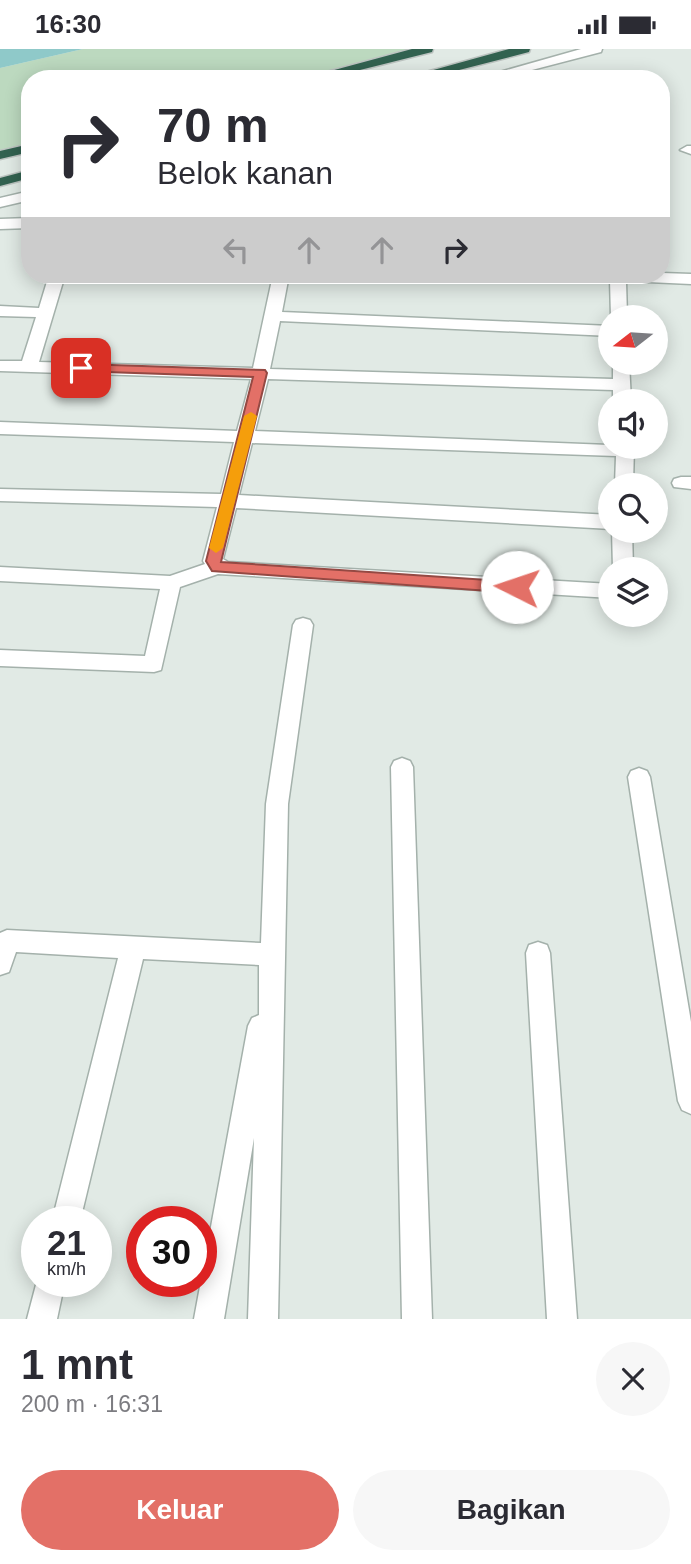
<!DOCTYPE html>
<html lang="id">
<meta charset="utf-8">
<style>
:root{--surface:#fff;--page:#f7f7f7;--text:#2b2b33;--muted:#7c7c81;--accent:#e37067}
body{margin:0;font-family:Helvetica,sans-serif;background:var(--page);color:var(--text);height:100vh;display:flex;flex-direction:column;font-size:26px;white-space:nowrap}
*{box-sizing:border-box;margin:0}
p{font-size:23px;color:var(--muted)}
.icon{flex:none;width:38px;height:38px;fill:none;stroke:currentColor;stroke-width:2;stroke-linecap:round;stroke-linejoin:round}
.map{position:relative;height:1270px;overflow:hidden}
.drawer{display:flex;flex-direction:column;background:var(--surface);flex:1}
.drawer>*{flex:none}
.hud{position:absolute;left:21px;top:21px;width:649px;height:214px;border-radius:28px;box-shadow:0 4px 18px #0003;background:#fff;color:var(--text);overflow:hidden}
.needle{width:46px;rotate:253deg}
.fabs{position:absolute;left:598px;top:256px;display:grid;gap:14px}
.fabs a{display:grid;place-items:center;width:70px;height:70px;border-radius:50%;background:var(--surface);box-shadow:0 4px 18px #0003;font-size:35px}
.speed{position:absolute;left:21px;top:1157px;display:flex;gap:14px;font-size:35px;font-weight:700;text-align:center}
.speed>*{display:grid;place-content:center;width:91px;height:91px;border-radius:50%;background:var(--surface);box-shadow:0 4px 18px #0003;line-height:1}
.speed small{font-size:18px;font-weight:400}
.speed .limit{border:10px solid #d22;background:#fff;color:#111}
.pin{position:absolute;display:grid;place-items:center;width:60px;height:60px;color:#fff;margin:-30px;border-radius:14px;box-shadow:0 4px 10px #0006}
.me{position:absolute;width:77px;margin:-38px;rotate:274deg;stroke-linejoin:round;filter:drop-shadow(0 0 5px #0008)}
.turn{display:flex;align-items:center;gap:24px;height:147px;padding:0 21px;font-size:32px}
.turn .icon{width:91px;height:91px;stroke-width:2.5}
.turn b{display:block;font-size:49px;line-height:60px}
.lanes{display:flex;align-items:center;height:66px;padding:0 21px;background:#0003;justify-content:center;gap:35px;direction:ltr}
.lanes .off{opacity:.35}
.round{display:grid;place-items:center;flex:none;width:74px;height:74px;border-radius:37px;background:var(--page)}
.overview{display:flex;align-items:center;justify-content:space-between;height:119px;padding:0 21px}
h1{font-size:42px;font-weight:700;line-height:52px}
.cta{display:flex;gap:14px;margin-top:auto;padding:14px 21px}
.cta a{flex:1;height:80px;border-radius:42px;background:var(--accent);color:#fff;font-size:28px;font-weight:700;line-height:80px;text-align:center}
.cta a+a{background:var(--page);color:var(--text)}
.status{display:flex;justify-content:space-between;align-items:center;height:49px;padding:0 35px;background:var(--surface);direction:ltr}
.status svg{height:19px;fill:currentColor}
.map>svg:first-child{display:block}
.green{fill:#bcd9bf}
.water{fill:#8fc9c9}
.lines{fill:none;stroke-linecap:round;stroke-linejoin:round}
.minor-casing{stroke:#a4b1ab;stroke-width:3}
.motorway-casing{stroke:#bdc4c1;stroke-width:3}
.minor{fill:#fff;fill-rule:evenodd}
.motorway{fill:#326250;fill-rule:evenodd}
.route{fill:#e37067;stroke:#944943;stroke-width:2}
.slow{fill:#f59e0b}
</style>
<div class="status"><b>16:30</b><svg viewBox="0 0 49 12"><path d="M0 12V9h3v3zM5 12V6h3v6zM10 12V3h3v9zM15 12V0h3v12zM26 1h20v11H26zM47 4h2v5h-2z"/></svg></div>
<div class="map">
<svg width="691" height="1270" viewBox="0 0 691 1270">
<rect width="100%" height="100%" fill="#e1eae5"/>
<!-- green -->
<path class="green" d="M 83,0 L 427,0 L 307,30 L 30,30 L 30,99 L 0,106 L 0,19 Z"/>
<!-- water -->
<path class="water" d="M 0,0 L 83,0 L 0,19 Z"/>
<g class="lines">
<!-- minor casing -->
<g class="minor-casing">
<path id="minor" d="M 581,0 L 602,0 L 601,3 L 497,30 L 475,30 Z
M 687,97 L 691,97 L 691,105 L 680,101 Z
M 30,142 L 30,151 L 0,158 L 0,149 Z
M 30,169 L 30,179 L 0,180 L 0,170 Z
M 662,224 L 691,225 L 691,235 L 626,232 L 627,268 L 611,268 L 610,231 L 591,231 L 583,226 Z
M 49,226 L 65,226 L 39,313 L 253,319 L 273,226 L 289,226 L 282,263 L 611,277 L 611,287 L 280,272 L 270,320 L 613,330 L 613,313 L 629,313 L 631,352 L 613,352 L 613,341 L 268,330 L 255,382 L 634,397 L 633,436 L 615,436 L 616,407 L 252,394 L 239,446 L 611,466 L 611,480 L 236,459 L 223,510 L 228,513 L 611,535 L 611,549 L 218,525 L 180,538 L 161,621 L 154,623 L 0,617 L 0,601 L 145,607 L 160,540 L 0,532 L 0,518 L 170,527 L 205,515 L 203,512 L 217,458 L 0,452 L 0,440 L 221,445 L 234,393 L 0,385 L 0,373 L 237,382 L 251,330 L 0,322 L 0,312 L 22,312 L 36,268 L 0,267 L 0,257 L 39,259 Z
M 681,428 L 691,428 L 691,440 L 674,438 L 672,434 L 674,430 Z
M 612,481 L 632,481 L 633,520 L 613,520 Z
M 303,569 L 310,571 L 313,576 L 288,755 L 278,1270 L 248,1270 L 254,1089 L 224,1270 L 194,1270 L 248,977 L 252,969 L 259,966 L 259,916 L 143,910 L 80,1172 L 52,1172 L 118,909 L 16,903 L 9,923 L 0,926 L 0,884 L 7,881 L 261,894 L 266,755 L 293,576 L 296,571 Z
M 402,709 L 410,712 L 413,718 L 432,1270 L 402,1270 L 391,718 L 394,712 Z
M 639,719 L 647,722 L 650,728 L 691,973 L 691,1065 L 682,1061 L 678,1052 L 628,728 L 631,722 Z
M 538,893 L 547,896 L 550,904 L 577,1270 L 547,1270 L 526,904 L 529,896 Z
M 37,1232 L 65,1232 L 57,1270 L 27,1270 Z"/>
</g>
<!-- motorway casing -->
<g class="motorway-casing">
<path id="motorway" d="M 412,0 L 433,0 L 432,3 L 324,30 L 301,30 Z
M 509,0 L 530,0 L 529,3 L 424,30 L 401,30 Z
M 30,95 L 30,103 L 0,110 L 0,102 Z
M 30,121 L 30,129 L 0,137 L 0,129 Z"/>
</g>
<!-- minor -->
<use href="#minor" class="minor"/>
<!-- motorway -->
<use href="#motorway" class="motorway"/>
</g>
<!-- route -->
<path class="route" d="M 81,315 L 265,321 L 267,324 L 221,513 L 517,533 L 525,538 L 517,544 L 212,522 L 206,512 L 253,328 L 76,322 L 76,316 Z"/>
<!-- slow -->
<path class="slow" d="M 251,363 L 257,367 L 223,499 L 216,504 L 209,499 L 244,367 Z"/>
</svg>
<div class="fabs">
<a><svg class="needle" viewBox="-14 -14 28 28"><path d="M0-13l5 13h-10z" fill="#e53935"/><path d="M0 13l5-13h-10z" fill="#7c7c81"/></svg></a>
<a><svg class="icon" aria-label="sound" viewBox="0 0 24 24"><path d="M4 9h4l5-4v14l-5-4H4zM17 9q2 3 0 6"/></svg></a>
<a><svg class="icon" aria-label="search" viewBox="0 0 24 24"><circle cx="10" cy="10" r="6"/><path d="M15 15l6 6"/></svg></a>
<a><svg class="icon" aria-label="layers" viewBox="0 0 24 24"><path d="M12 4l9 5-9 5-9-5zM3 14l9 5 9-5"/></svg></a>
</div>
<div class="speed"><div>21<small>km/h</small></div><div class="limit">30</div></div>
<div class="pin" style="left:81px;top:319px;background:#d93025"><svg class="icon" aria-label="arrive" viewBox="0 0 24 24"><path d="M6 21V4h12l-3 4 3 4H6"/></svg></div>
<svg class="me" style="left:517px;top:538px" viewBox="-20 -20 40 40"><circle r="19" fill="#fff"/><path d="M0-13L10 11 0 6-10 11z" fill="#e37067"/></svg>
<div class="hud">
<div class="turn"><svg class="icon" aria-label="right" viewBox="0 0 24 24"><path d="M7 20v-9h11M14 6l5 5-5 5"/></svg><div><b>70 m</b>Belok kanan</div></div>
<div class="lanes"><svg class="icon off" aria-label="left" viewBox="0 0 24 24"><path d="M17 20v-9H6M10 6l-5 5 5 5"/></svg><svg class="icon off" aria-label="ahead" viewBox="0 0 24 24"><path d="M12 20V5M6 11l6-6 6 6"/></svg><svg class="icon off" aria-label="ahead" viewBox="0 0 24 24"><path d="M12 20V5M6 11l6-6 6 6"/></svg><svg class="icon" aria-label="right" viewBox="0 0 24 24"><path d="M7 20v-9h11M14 6l5 5-5 5"/></svg></div>
</div>
</div>
<section class="drawer">
<div class="overview"><div><h1>1 mnt</h1><p>200 m · 16:31</p></div><a class="round"><svg class="icon" aria-label="close" viewBox="0 0 24 24"><path d="M6 6l12 12M18 6L6 18"/></svg></a></div>
<div class="cta"><a>Keluar</a><a>Bagikan</a></div>
</section>
